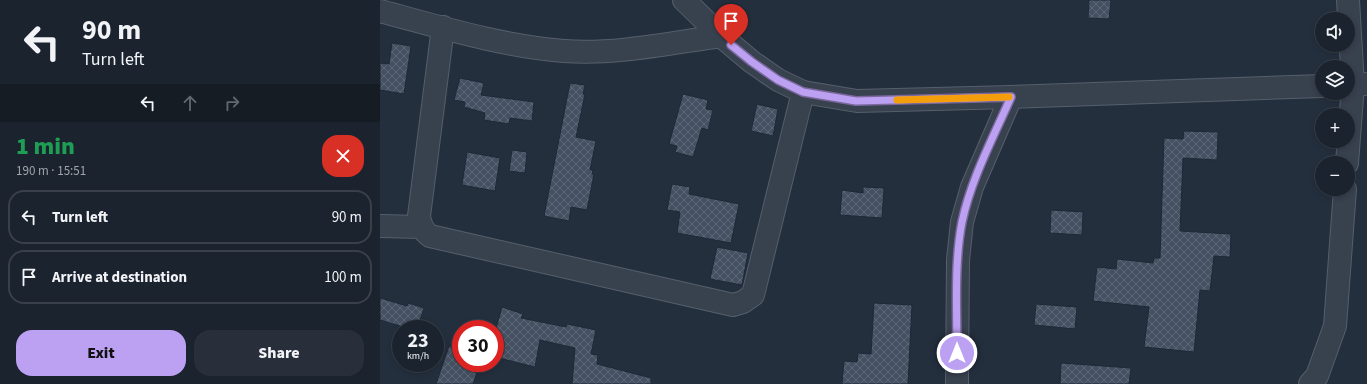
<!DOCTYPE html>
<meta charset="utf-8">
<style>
:root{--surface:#1b232e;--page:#282f3a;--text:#f1f3f6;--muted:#a0a4aa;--line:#39404a;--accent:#bca0f2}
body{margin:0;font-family:"Source Sans 3",sans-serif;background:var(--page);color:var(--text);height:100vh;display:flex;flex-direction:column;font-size:15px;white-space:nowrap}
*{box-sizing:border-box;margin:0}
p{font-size:13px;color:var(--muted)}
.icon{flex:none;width:22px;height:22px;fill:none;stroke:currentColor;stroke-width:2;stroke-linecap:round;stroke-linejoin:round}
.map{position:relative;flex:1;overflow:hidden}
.details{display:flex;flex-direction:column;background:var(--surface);width:380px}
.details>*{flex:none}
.top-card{background:#1b232e;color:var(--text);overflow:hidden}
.tools{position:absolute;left:935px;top:12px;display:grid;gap:8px}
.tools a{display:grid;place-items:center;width:40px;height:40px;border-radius:50%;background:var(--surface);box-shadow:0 2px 6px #0003,0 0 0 1px var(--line);font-size:20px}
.speed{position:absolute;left:12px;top:320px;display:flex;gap:8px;font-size:20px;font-weight:700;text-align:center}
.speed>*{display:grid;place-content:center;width:52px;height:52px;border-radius:50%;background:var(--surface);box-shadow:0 2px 6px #0003,0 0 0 1px var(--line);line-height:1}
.speed small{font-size:10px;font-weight:400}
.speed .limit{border:6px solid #d22;background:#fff;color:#111}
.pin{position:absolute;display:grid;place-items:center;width:34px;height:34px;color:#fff;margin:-41px -17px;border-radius:50% 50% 50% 0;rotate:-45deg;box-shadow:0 0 4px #0007}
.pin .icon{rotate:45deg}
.me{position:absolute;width:44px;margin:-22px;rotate:0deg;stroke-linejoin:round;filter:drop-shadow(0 0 3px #0008)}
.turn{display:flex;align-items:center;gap:14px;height:84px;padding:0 16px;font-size:18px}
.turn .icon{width:52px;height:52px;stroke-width:2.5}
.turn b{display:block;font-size:28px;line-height:34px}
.lanes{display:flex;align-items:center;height:38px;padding:0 16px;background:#0003;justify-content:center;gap:20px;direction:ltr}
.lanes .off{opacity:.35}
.round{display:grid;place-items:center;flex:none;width:42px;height:42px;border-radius:16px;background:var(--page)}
.overview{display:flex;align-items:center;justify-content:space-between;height:68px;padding:0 16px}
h1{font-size:24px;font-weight:800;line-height:30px;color:#1e9e55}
.action{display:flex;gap:8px;margin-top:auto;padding:8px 16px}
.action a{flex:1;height:46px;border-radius:16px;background:var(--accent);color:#111;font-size:16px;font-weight:800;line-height:46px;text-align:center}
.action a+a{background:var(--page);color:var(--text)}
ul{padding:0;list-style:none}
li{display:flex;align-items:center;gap:12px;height:54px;margin:0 8px 6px;padding:0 8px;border:2px solid var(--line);border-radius:16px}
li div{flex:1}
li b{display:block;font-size:15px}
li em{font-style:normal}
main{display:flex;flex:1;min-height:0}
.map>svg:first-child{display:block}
.building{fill:url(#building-cross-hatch);stroke:#1f2835}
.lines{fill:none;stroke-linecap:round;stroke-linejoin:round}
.minor-casing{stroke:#565f6c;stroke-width:24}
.tertiary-casing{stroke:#565f6c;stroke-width:24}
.minor{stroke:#38414e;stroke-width:22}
.tertiary{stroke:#38414e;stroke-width:22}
.route-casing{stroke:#7a689d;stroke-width:10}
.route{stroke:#bca0f2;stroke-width:7}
.slow{stroke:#f59e0b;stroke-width:7}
</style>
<main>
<section class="details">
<div class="top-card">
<div class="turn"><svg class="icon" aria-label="left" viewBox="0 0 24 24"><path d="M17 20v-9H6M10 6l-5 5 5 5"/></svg><div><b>90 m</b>Turn left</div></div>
<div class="lanes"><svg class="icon" aria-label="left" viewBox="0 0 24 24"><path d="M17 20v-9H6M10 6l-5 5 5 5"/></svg><svg class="icon off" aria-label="ahead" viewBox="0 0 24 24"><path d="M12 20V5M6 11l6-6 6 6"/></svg><svg class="icon off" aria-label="right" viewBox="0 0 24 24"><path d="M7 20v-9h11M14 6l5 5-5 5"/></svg></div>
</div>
<div class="overview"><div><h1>1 min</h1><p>190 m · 15:51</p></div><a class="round" style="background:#d93025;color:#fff"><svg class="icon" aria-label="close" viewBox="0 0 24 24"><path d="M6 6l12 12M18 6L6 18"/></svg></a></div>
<ul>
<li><svg class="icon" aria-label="left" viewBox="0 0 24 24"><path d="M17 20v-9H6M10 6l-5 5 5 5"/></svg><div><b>Turn left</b></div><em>90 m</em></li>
<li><svg class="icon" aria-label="arrive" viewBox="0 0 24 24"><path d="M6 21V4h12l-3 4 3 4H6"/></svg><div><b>Arrive at destination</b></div><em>100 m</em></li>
</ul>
<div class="action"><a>Exit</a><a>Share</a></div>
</section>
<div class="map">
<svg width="987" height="384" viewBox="0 0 987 384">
<defs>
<pattern id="building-cross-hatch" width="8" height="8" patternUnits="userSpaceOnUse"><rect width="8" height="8" fill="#455162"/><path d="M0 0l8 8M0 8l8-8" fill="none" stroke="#5d6877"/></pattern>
</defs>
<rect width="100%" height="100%" fill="#242f3e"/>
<!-- building -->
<path class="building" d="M 709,0 L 731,0 L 729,19 L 708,18 Z
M 12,43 L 31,46 L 24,94 L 0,90 L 0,63 L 9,64 Z
M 80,78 L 104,83 L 101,95 L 154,102 L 152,121 L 130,118 L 129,124 L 104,120 L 105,113 L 84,107 L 85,102 L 74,100 Z
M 190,83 L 205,85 L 203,94 L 205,94 L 196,137 L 216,141 L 210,170 L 213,170 L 212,174 L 214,174 L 207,210 L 191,207 L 189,221 L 164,216 Z
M 303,94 L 328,100 L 326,109 L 333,110 L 328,130 L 322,128 L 313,157 L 295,152 L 297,146 L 289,144 Z
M 377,104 L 398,109 L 393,136 L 371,131 Z
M 804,131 L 838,132 L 837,160 L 803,158 L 800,231 L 851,234 L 850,257 L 834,256 L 830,291 L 820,290 L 814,352 L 764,347 L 769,307 L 713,301 L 717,267 L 736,269 L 737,259 L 773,263 L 774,258 L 780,258 L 784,138 L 803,139 Z
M 132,150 L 147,152 L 145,173 L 129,171 Z
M 87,152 L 120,158 L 115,191 L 82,185 Z
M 292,184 L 310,187 L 309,194 L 359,204 L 351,243 L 297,233 L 300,212 L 287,210 Z
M 483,187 L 504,188 L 502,218 L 460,215 L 462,190 L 483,193 Z
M 671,210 L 703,212 L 702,235 L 670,233 Z
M 337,247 L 368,253 L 362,285 L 330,279 Z
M 0,298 L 27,306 L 28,303 L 44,308 L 37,329 L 30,329 L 0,320 Z
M 494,303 L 532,305 L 528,384 L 462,384 L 464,361 L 477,362 L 478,353 L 491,354 Z
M 656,304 L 697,307 L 695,329 L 654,325 Z
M 122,307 L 143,314 L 141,318 L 186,327 L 187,324 L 216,330 L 211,354 L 218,355 L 217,364 L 271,378 L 271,384 L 192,384 L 195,348 L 160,340 L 155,367 L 115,357 L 115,332 Z
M 69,346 L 81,350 L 81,363 L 100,363 L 93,384 L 56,384 Z
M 681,363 L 751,368 L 749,384 L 680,384 Z"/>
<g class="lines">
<!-- minor casing -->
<g class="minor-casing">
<path id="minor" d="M 0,11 C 60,27 121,46 184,51 C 235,55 290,43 341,36
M 63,27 L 39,216 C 40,225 43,231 50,236 L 353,305 L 363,302 L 373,295 L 423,92
M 967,163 L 973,85 L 968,0
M 0,226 L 41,227
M 577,384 L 578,260 L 582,222 L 592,187 L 631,97
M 930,384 L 937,376 L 955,326 L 965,189"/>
</g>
<!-- tertiary casing -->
<g class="tertiary-casing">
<path id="tertiary" d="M 304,0 L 341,36 L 372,62 L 398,80 L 423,92 L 477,101 L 631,97 L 942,86
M 968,85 L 987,84"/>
</g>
<!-- minor -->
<use href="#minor" class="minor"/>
<!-- tertiary -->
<use href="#tertiary" class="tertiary"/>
</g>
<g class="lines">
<!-- route casing -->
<g class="route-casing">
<path id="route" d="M 351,45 L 372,62 L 398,80 L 423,92 L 476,101 L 631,97 C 613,138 591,179 582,222 C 574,263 577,311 577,353"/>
</g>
<!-- route -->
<use href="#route" class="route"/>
<!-- slow -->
<path class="slow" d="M 517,100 L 629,97"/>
</g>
</svg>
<div class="tools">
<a><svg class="icon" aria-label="sound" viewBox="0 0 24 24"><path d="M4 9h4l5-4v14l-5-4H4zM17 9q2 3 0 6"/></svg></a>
<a><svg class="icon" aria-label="layers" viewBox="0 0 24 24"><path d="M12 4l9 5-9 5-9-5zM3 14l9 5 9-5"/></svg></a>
<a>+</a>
<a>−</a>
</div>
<div class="speed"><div>23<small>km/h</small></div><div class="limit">30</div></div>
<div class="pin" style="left:351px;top:45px;background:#d93025"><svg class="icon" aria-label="arrive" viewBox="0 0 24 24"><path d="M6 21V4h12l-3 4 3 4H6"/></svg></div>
<svg class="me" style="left:577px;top:353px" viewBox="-20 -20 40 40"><circle r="17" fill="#bca0f2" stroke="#fff" stroke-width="3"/><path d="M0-11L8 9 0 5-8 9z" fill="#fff"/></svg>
</div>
</main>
